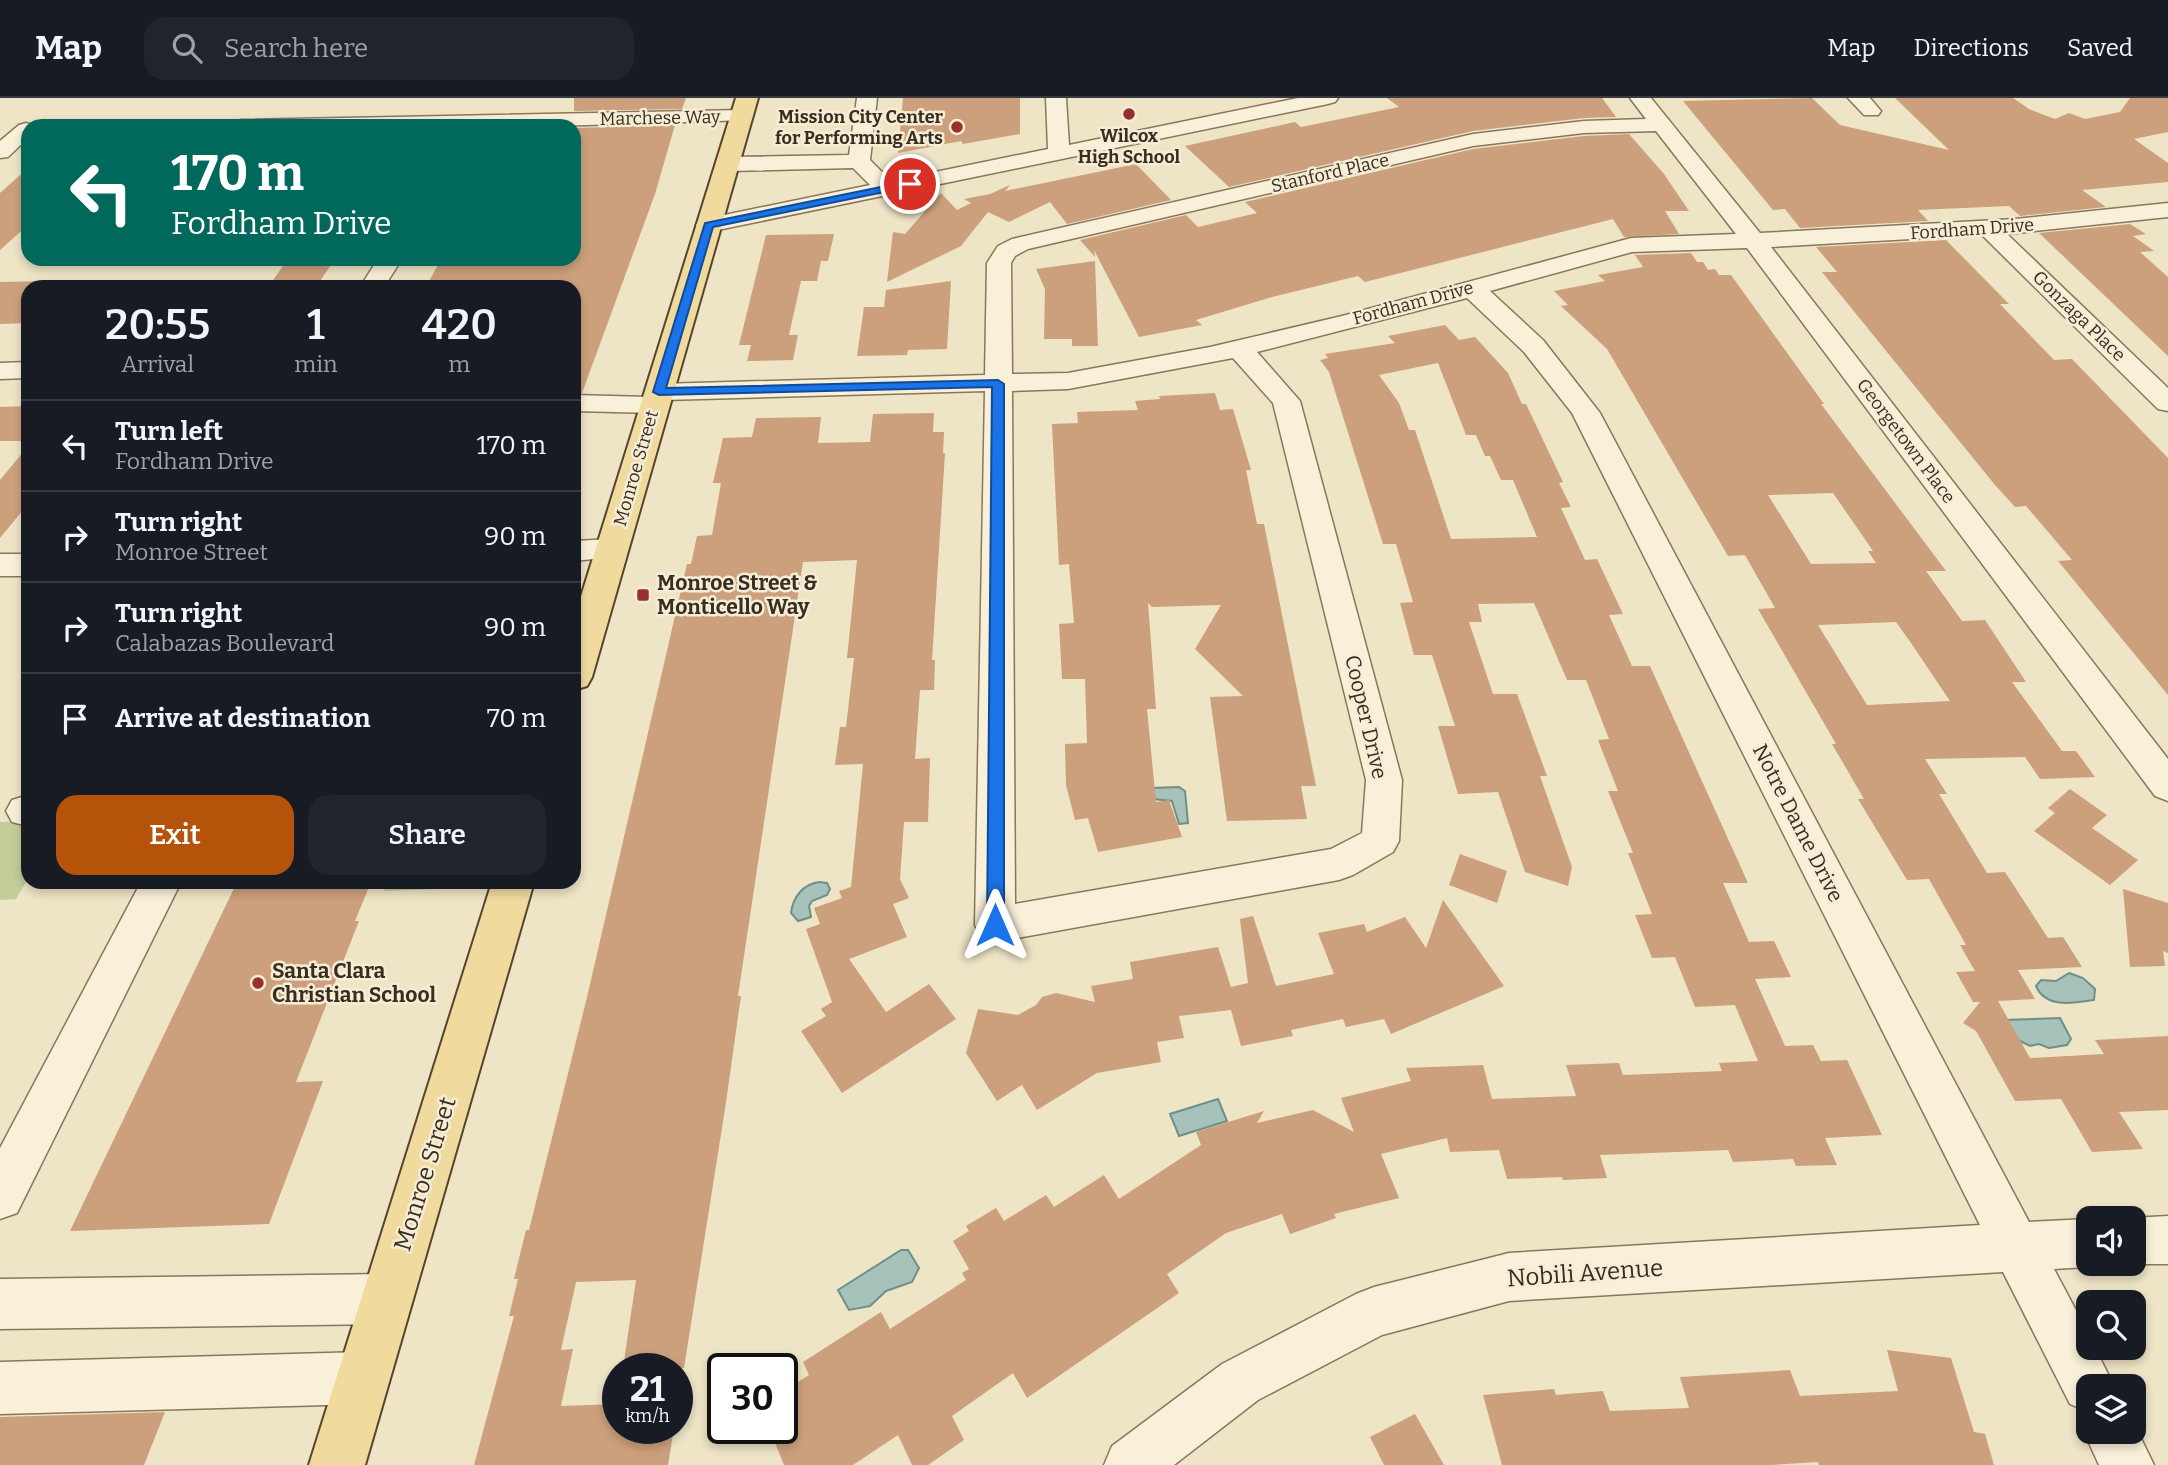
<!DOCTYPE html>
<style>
:root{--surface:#171b24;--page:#20242c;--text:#f1f3f6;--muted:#9ea1a6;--line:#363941;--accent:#b45309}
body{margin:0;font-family:Bitter,serif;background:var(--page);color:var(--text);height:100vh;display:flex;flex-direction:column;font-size:26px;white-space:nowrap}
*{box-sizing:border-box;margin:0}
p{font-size:23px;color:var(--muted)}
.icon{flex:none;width:38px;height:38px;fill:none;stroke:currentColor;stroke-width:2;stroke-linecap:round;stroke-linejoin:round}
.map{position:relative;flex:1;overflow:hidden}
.sheet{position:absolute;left:21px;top:182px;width:560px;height:609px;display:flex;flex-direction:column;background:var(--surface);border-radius:21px;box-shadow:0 4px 10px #0003}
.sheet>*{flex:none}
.top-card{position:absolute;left:21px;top:21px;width:560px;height:147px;border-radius:21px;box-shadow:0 4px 10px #0003;background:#00695c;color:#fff;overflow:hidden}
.fabs{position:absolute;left:2076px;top:1108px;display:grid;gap:14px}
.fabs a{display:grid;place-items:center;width:70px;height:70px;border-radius:14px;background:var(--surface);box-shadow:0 4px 10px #0003;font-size:35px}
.speed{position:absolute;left:602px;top:1255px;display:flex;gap:14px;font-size:35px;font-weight:700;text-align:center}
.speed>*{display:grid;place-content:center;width:91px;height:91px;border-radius:50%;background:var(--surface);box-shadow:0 4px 10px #0003;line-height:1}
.speed small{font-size:18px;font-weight:400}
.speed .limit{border:4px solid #111;border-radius:10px;background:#fff;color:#111}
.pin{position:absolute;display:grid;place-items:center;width:60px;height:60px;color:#fff;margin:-30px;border:4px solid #fff;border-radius:50%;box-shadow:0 2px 7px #0007}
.me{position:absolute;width:77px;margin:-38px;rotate:0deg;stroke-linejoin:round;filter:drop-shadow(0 0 5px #0008)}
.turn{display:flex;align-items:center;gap:24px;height:147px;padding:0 35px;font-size:32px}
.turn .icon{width:91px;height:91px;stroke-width:2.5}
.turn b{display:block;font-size:49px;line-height:60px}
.eta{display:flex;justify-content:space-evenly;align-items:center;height:119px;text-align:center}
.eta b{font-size:42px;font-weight:600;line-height:49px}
.primary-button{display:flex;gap:14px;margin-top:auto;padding:14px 35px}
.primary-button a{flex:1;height:80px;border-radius:21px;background:var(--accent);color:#fff;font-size:28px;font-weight:600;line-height:80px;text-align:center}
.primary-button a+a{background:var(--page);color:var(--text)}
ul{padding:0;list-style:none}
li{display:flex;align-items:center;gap:21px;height:91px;padding:0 35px;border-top:2px solid var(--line)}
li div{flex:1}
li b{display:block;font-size:26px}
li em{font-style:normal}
header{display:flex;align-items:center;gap:42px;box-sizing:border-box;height:98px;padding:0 35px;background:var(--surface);border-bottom:2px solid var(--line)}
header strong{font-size:33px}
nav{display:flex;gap:38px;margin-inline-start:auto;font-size:24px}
.search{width:490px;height:63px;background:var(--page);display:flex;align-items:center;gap:18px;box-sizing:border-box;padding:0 24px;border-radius:21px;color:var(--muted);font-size:26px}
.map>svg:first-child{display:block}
.green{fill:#c4cc99}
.water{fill:#a7c1bb;stroke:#6e9089;stroke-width:2}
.building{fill:#cca07c;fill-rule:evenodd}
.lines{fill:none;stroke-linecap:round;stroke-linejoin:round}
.minor-casing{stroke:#89765b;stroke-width:3}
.major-casing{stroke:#57442f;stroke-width:4}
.minor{fill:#f9f0d9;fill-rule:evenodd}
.major{fill:#f0da9e;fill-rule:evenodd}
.route{fill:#1a73e8;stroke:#114b97;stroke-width:2}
.poi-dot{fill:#98302c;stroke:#f5edd5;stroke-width:2.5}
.labels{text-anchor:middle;stroke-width:5;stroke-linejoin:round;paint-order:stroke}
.far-poi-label{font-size:18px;font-weight:bold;fill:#392d1f;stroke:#f5edd5;text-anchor:end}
.far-street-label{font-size:18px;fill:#392d1f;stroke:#f5edd5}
.poi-label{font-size:21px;font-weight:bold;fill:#392d1f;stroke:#f5edd5;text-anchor:start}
.street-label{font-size:21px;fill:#392d1f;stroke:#f5edd5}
.near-street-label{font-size:24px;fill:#392d1f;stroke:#f5edd5}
</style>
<header>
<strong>Map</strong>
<div class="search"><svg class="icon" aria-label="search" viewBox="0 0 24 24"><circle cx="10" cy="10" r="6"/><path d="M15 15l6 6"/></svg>Search here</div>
<nav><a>Map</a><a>Directions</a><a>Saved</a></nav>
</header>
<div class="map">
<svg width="2168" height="1367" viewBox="0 0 2168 1367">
<rect width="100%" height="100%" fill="#eee4c6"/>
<!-- green -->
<path class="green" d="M 28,723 L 28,781 L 16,801 L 0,802 L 0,724 Z
M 387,784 L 440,784 L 438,791 L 384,793 Z"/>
<!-- water -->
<path class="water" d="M 1179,689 L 1185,693 L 1188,725 L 1179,726 L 1172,703 L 1153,701 L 1151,690 Z
M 819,784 L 827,785 L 830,791 L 827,797 L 812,803 L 809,808 L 811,819 L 798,823 L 791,815 C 793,799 803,786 819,784 Z
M 2069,875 L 2083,880 L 2095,891 L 2094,902 C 2074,905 2046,911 2036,888 L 2041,882 L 2056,883 Z
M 2060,920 L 2071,941 L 2067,947 L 2049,950 L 2039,946 L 2030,948 L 2018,942 L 2005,922 Z
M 1218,1001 L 1227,1023 L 1179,1038 L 1170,1016 Z
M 901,1152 L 908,1152 L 919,1170 L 912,1184 L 886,1193 L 870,1208 L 849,1212 L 838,1192 Z"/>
<!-- building -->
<path class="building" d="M 574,0 L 686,0 L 682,11 L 574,13 Z
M 903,0 L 1020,0 L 1020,36 L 963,46 L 961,43 L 898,55 Z
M 1387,0 L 1602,0 L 1616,19 L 1584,20 L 1473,33 L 1229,89 L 1185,48 L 1295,24 L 1301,29 L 1399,9 Z
M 1812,0 L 1840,27 L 1949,52 L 1895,0 L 2013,0 L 2029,11 L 2055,21 L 2069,15 L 2085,21 L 2120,14 L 2130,0 L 2168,0 L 2168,34 L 2134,41 L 2168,65 L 2168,84 L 2082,92 L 2106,109 L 2020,118 L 2009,108 L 1918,112 L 1928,123 L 1800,130 L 1785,111 L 1773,112 L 1683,3 Z
M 675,27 L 655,96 L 582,295 L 574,294 L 574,189 L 426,189 L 441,161 L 574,161 L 574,30 Z
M 1629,36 L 1664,76 L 1689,113 L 1665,113 L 1679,136 L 1624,139 L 1613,121 L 1365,184 L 1358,178 L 1272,199 L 1196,222 L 1202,227 L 1139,239 L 1094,152 L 1095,159 L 1080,142 L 1186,117 L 1198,129 L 1257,115 L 1245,104 L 1473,51 L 1584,38 Z
M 1136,66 L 1171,102 L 1067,126 L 1050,104 L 1009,124 L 988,114 L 961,148 L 887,184 L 893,134 L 905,136 L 941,95 L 957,112 L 971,105 L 964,101 L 990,96 L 1010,87 L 1005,93 Z
M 28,70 L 28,127 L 0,152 L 0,95 Z
M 2130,126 L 2146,136 L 2133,138 L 2154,153 L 2140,154 L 2168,179 L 2168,258 L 2039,135 Z
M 834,136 L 828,163 L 821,163 L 817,183 L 801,183 L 789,237 L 798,237 L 793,262 L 747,263 L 751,247 L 739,247 L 766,137 Z
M 1946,142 L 2009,206 L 2000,206 L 2054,262 L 2072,261 L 2168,360 L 2168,597 L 2058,463 L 2072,462 L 2026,408 L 2015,409 L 1995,387 L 1822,174 L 1837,174 L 1816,149 Z
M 1691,155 L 1697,164 L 1703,164 L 1708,172 L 1715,171 L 1719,177 L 1731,177 L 1824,306 L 1821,306 L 1946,473 L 1926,473 L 1962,523 L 1985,522 L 2026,584 L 2012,584 L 2062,653 L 2076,653 L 2095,679 L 2040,681 L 2025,659 L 1925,661 L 1947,696 L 1939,696 L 1987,775 L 2005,774 L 2048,840 L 2063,839 L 2082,869 L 2018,872 L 2035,901 L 1998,903 L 2030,960 L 2104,956 L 2095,942 L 2168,938 L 2168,1012 L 2119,1014 L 2143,1051 L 2092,1054 L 2061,1001 L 2015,1003 L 1976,933 L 1963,925 L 1980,904 L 1973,904 L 1956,874 L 1975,873 L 1960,847 L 1966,847 L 1929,781 L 1907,782 L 1858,701 L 1864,701 L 1832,646 L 1836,646 L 1758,511 L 1775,510 L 1745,457 L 1728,458 L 1607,251 L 1561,208 L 1568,207 L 1554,193 L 1605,183 L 1598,177 L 1643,169 L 1635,157 ZM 1833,395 L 1873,453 L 1868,453 L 1876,465 L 1811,466 L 1768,397 ZM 1896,524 L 1911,545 L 1950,603 L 1867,607 L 1818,527 Z
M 288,161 L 335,161 L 316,189 L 268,189 Z
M 1095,163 L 1098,248 L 1072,248 L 1072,241 L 1044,241 L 1045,191 L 1036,171 Z
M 49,183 L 44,189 L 28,189 L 28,225 L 0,226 L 0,184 Z
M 951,183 L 947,251 L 908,252 L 907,257 L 857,258 L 864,209 L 884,209 L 886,192 Z
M 1445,227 L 1459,242 L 1475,239 L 1508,275 L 1522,306 L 1526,306 L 1563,384 L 1559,385 L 1571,409 L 1561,410 L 1585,462 L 1597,461 L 1623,516 L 1609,517 L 1632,568 L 1650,568 L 1748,785 L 1723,785 L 1749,844 L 1774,843 L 1791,879 L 1755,881 L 1785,948 L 1813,947 L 1821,963 L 1847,962 L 1882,1037 L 1825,1040 L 1837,1067 L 1796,1068 L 1793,1061 L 1733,1064 L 1728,1052 L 1600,1057 L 1607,1080 L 1563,1082 L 1562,1079 L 1507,1081 L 1499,1052 L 1450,1054 L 1447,1040 L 1381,1056 L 1399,1100 L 1334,1116 L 1336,1120 L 1290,1136 L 1282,1116 L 1226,1135 L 1167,1176 L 1179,1195 L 1027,1300 L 1013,1275 L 952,1318 L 964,1342 L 928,1367 L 912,1367 L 898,1337 L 853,1367 L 784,1367 L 769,1330 L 782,1330 L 782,1294 L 809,1277 L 803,1264 L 881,1214 L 890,1231 L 966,1182 L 962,1175 L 969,1171 L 953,1143 L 969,1133 L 966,1128 L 996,1110 L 1004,1123 L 1046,1097 L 1054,1109 L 1104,1077 L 1119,1101 L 1201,1047 L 1196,1034 L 1264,1013 L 1257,1025 L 1313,1012 L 1354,1034 L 1341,1000 L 1411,983 L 1406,970 L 1483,967 L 1492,1001 L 1576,998 L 1566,967 L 1619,965 L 1623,977 L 1722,973 L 1719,965 L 1758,963 L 1735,907 L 1695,909 L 1675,859 L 1652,860 L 1635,817 L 1652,816 L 1628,755 L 1633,755 L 1608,693 L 1618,693 L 1598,642 L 1609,641 L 1586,582 L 1567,582 L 1534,505 L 1478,506 L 1482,524 L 1469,524 L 1493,596 L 1517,596 L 1547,678 L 1540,678 L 1572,769 L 1568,788 L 1525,774 L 1498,694 L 1458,696 L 1438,628 L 1455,628 L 1432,557 L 1414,557 L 1400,505 L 1413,504 L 1396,446 L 1383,446 L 1329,274 L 1320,262 L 1328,260 L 1325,256 L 1395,245 L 1388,238 ZM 1438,265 L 1466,337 L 1476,337 L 1485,358 L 1490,358 L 1501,382 L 1513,382 L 1537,439 L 1451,441 L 1415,332 L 1409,332 L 1399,305 L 1379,277 Z
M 1215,295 L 1220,312 L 1233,311 L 1251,372 L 1246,372 L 1257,426 L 1264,426 L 1316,688 L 1301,688 L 1307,721 L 1227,723 L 1210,599 L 1243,598 L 1195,551 L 1221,507 L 1152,509 L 1148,505 L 1156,611 L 1147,611 L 1156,704 L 1169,702 L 1182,739 L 1098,754 L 1088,720 L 1075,722 L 1066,687 L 1065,646 L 1087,645 L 1085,581 L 1062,581 L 1059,526 L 1074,525 L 1069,466 L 1059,467 L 1052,326 L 1078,325 L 1077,314 L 1138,312 L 1135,303 L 1160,301 L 1159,298 Z
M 28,308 L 28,343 L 0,343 L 0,309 Z
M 934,315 L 933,334 L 944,334 L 943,355 L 945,355 L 932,562 L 935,562 L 934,592 L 920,592 L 915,661 L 930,660 L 928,724 L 904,724 L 900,781 L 909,800 L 893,806 L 907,839 L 849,861 L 886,914 L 929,886 L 956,921 L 842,995 L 801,933 L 826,918 L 821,911 L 832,904 L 806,831 L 820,826 L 814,810 L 842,800 L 839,793 L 851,789 L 863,666 L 835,667 L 840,629 L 846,629 L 854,560 L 847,560 L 857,462 L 803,464 L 738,898 L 741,898 L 725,1011 L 684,1270 L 623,1270 L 636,1182 L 576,1184 L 561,1252 L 573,1251 L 561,1308 L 618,1306 L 618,1330 L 674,1330 L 668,1367 L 474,1367 L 514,1218 L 509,1218 L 518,1181 L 514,1181 L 526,1132 L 529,1132 L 588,895 L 687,466 L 691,466 L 697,438 L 712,437 L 721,385 L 713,385 L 723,340 L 752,339 L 756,320 L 821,319 L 818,345 L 870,344 L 873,316 Z
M 28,348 L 28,406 L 0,440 L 0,382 Z
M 2070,691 L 2107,717 L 2092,730 L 2138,762 L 2110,787 L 2034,733 L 2055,715 L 2048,710 Z
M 1460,756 L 1507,773 L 1497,805 L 1449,787 Z
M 237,784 L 371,784 L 355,823 L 359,823 L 296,984 L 323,983 L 269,1126 L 70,1133 Z
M 2123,791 L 2168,805 L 2168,855 L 2163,853 L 2165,868 L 2130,869 Z
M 1443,802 L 1504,888 L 1391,936 L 1384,921 L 1346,929 L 1343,921 L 1291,932 L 1293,938 L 1241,948 L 1231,912 L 1179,918 L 1184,940 L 1157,944 L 1161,964 L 1097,975 L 1037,1012 L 1022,987 L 997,1003 L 966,955 L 978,911 L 1018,917 L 1036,907 L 1042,899 L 1056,895 L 1095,904 L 1091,888 L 1133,881 L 1130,864 L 1218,849 L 1231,889 L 1248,885 L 1240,821 L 1253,818 L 1276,888 L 1334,876 L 1318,835 L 1364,826 L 1367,834 L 1405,819 L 1426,850 Z
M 1887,1252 L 1951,1260 L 1974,1334 L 1985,1336 L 1994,1367 L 1819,1367 L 1818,1364 L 1771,1367 L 1502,1367 L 1483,1297 L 1554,1291 L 1556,1297 L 1603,1293 L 1610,1313 L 1689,1310 L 1680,1279 L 1790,1272 L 1800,1298 L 1898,1293 Z
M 165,1314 L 144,1367 L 0,1367 L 0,1319 Z
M 1415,1316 L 1444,1367 L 1384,1367 L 1370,1339 Z"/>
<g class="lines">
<!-- minor casing -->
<g class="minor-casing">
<path id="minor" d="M 857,0 L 877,0 L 870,62 L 891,83 L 1048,51 L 1046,0 L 1066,0 L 1069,47 L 1298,0 L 1338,0 L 1335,4 L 1328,6 L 708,134 L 700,132 L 696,127 L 700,122 L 870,87 L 853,70 L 728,73 L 720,71 L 717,66 L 720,61 L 728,59 L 849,57 Z
M 1630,0 L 1651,0 L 1760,135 L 2015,121 L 2168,105 L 2168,119 L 2007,136 L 2168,290 L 2168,313 L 2158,311 L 1982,137 L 1771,149 L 2168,661 L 2168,703 L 2155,698 L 1747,150 L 1632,154 L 1490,193 L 1543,242 L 1600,315 L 2029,1124 L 2088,1121 L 2088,1166 L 2096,1166 L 2088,1169 L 2054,1171 L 2088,1235 L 2088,1250 L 2095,1250 L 2114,1288 L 2088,1288 L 2088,1314 L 2070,1306 L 2003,1174 L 1509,1203 L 1382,1237 L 1258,1302 L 1174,1367 L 1104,1367 L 1112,1348 L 1222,1266 L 1356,1196 L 1374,1189 L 1509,1155 L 1980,1127 L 1572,315 L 1524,254 L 1467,200 L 1257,254 L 1300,303 L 1402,682 L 1399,743 L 1393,754 L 1353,777 L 1339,782 L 995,844 L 981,839 L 975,827 L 985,293 L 665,302 L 669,307 L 665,313 L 655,315 L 574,313 L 574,297 L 648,299 L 645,294 L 649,288 L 659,286 L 985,277 L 987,165 L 998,148 L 1012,141 L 1473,36 L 1584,23 L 1646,21 ZM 1656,33 L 1736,136 L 1631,140 L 1342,218 L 1210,249 L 1068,275 L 1012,276 L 1011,165 L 1015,158 L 1028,151 L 1473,48 L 1584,35 ZM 1233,260 L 1273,305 L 1366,682 L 1362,735 L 1331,751 L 1015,806 L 1012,293 L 1068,291 Z
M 1848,0 L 1870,0 L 1881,13 L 1878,17 L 1864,17 Z
M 743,12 L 750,14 L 753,18 L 750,22 L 554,28 L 231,28 L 234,24 L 241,22 Z
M 26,25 L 34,28 L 28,28 L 28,40 L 8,59 L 0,60 L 0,43 L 19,27 Z
M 378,161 L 402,161 L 384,189 L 360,189 Z
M 28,264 L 28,280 L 0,281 L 0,265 Z
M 612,441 L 623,444 L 628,451 L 623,458 L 574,463 L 574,443 Z
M 0,456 L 28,456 L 28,478 L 0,478 Z
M 25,698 L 28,698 L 28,728 L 12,724 L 6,713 L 12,702 Z
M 141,784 L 181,784 L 17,1115 L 0,1121 L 0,1050 Z
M 2168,1118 L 2168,1166 L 2130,1166 L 2133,1166 L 2133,1120 L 2131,1120 Z
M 387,1176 L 404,1184 L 412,1201 L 404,1218 L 387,1226 L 0,1231 L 0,1181 Z
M 364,1254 L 382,1262 L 390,1280 L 382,1298 L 364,1306 L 0,1316 L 0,1264 Z
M 2088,1324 L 2088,1334 L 2133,1334 L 2133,1324 L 2154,1367 L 2099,1367 L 2084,1334 Z"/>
</g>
<!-- major casing -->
<g class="major-casing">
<path id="major" d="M 736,0 L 758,0 L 592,579 L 587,588 L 574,592 L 574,521 Z
M 492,784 L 534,784 L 365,1367 L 309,1367 Z"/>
</g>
<!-- minor -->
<use href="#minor" class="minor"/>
<!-- major -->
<use href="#major" class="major"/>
</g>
<!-- route -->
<path class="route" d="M 910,83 L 914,84 L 914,88 L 713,129 L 666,290 L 998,282 L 1004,286 L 1004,827 L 1001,832 L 995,835 L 989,832 L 987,827 L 992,289 L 659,297 L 653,294 L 705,125 Z"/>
<!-- markers -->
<g class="poi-dot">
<circle cx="1129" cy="16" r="7"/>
<circle cx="957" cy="29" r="7"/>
<rect x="636" y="490" width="14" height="14" rx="3.5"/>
<circle cx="258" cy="885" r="7"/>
</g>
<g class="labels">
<!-- far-poi labels -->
<g class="far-poi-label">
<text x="943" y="25">Mission City Center<tspan x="943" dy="21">for Performing Arts</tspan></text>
<text x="1129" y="44" text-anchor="middle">Wilcox<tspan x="1129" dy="21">High School</tspan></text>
</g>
<!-- far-street labels -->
<g class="far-street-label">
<text transform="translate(660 20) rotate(-1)" y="6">Marchese Way</text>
<text transform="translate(1330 75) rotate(-13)" y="6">Stanford Place</text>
<text transform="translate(1972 131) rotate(-4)" y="6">Fordham Drive</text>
<text transform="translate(1413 205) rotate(-15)" y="6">Fordham Drive</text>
<text transform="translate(2079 218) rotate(44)" y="6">Gonzaga Place</text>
<text transform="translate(1906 343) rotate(53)" y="6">Georgetown Place</text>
<text transform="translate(636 370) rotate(-74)" y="6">Monroe Street</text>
</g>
<!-- poi labels -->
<g class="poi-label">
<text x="657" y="492">Monroe Street &amp;<tspan x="657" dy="24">Monticello Way</tspan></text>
<text x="272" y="880">Santa Clara<tspan x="272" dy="24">Christian School</tspan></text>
</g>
<!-- street labels -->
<g class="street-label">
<text transform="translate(1366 619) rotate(77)" y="7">Cooper Drive</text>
<text transform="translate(1798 725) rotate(63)" y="7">Notre Dame Drive</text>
</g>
<!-- near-street labels -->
<g class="near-street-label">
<text transform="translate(425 1076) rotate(-73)" y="8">Monroe Street</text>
<text transform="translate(1585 1175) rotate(-4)" y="8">Nobili Avenue</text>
</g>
</g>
</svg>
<div class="fabs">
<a><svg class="icon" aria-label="sound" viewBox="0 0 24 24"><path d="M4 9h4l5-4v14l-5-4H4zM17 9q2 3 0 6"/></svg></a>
<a><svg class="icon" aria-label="search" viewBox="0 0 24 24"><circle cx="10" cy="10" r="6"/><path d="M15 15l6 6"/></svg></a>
<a><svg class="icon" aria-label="layers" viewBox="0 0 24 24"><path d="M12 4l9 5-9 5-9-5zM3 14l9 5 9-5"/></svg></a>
</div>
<div class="speed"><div>21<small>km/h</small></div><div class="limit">30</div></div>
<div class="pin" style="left:910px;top:86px;background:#d93025"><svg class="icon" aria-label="arrive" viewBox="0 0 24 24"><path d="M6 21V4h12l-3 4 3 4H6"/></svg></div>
<svg class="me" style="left:995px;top:827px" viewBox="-20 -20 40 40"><path d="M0-17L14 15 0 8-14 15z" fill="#1a73e8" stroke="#fff" stroke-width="4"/></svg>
<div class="top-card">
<div class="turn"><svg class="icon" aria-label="left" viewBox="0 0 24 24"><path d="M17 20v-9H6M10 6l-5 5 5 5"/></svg><div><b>170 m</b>Fordham Drive</div></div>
</div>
<section class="sheet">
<div class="eta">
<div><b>20:55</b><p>Arrival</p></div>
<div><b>1</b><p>min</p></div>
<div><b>420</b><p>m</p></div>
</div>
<ul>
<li><svg class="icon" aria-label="left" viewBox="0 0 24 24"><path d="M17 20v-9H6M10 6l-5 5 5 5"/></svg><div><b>Turn left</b><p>Fordham Drive</p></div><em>170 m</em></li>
<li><svg class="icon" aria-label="right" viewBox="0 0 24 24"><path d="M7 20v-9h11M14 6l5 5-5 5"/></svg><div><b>Turn right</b><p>Monroe Street</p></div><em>90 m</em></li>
<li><svg class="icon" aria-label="right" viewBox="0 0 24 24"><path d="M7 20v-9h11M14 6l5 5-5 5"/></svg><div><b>Turn right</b><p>Calabazas Boulevard</p></div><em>90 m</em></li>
<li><svg class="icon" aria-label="arrive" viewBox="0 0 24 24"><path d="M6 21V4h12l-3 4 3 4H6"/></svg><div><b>Arrive at destination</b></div><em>70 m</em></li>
</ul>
<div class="primary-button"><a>Exit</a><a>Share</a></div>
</section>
</div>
